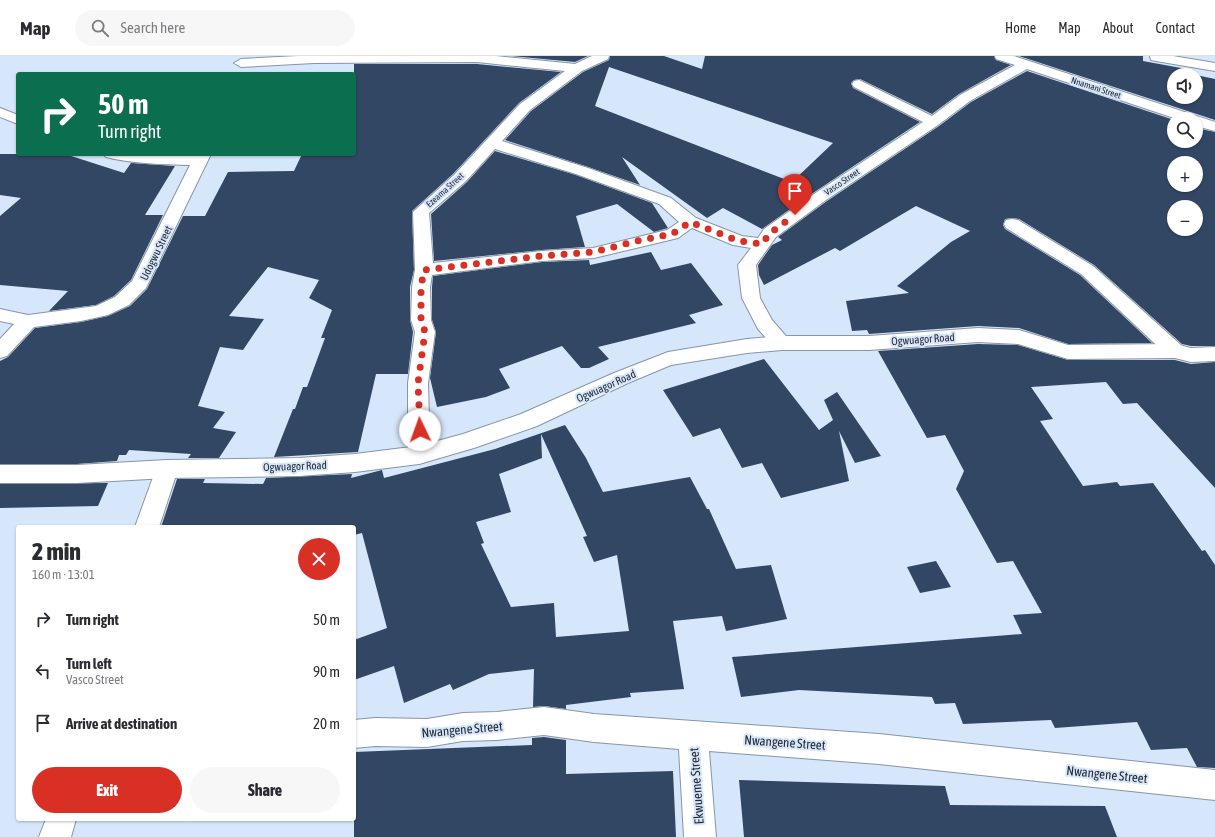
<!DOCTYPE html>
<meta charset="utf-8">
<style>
:root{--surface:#fff;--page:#f7f7f7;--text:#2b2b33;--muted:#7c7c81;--line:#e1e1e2;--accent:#d93025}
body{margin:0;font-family:"Asap Condensed",sans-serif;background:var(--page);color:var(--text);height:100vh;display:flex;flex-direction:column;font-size:15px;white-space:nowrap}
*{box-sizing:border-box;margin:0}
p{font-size:13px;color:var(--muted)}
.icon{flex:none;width:22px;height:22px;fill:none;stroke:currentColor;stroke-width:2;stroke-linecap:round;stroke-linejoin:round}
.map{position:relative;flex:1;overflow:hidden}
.drawer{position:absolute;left:16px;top:469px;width:340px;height:296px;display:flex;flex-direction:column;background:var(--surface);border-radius:4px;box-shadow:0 1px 3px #0004}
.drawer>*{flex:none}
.banner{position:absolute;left:16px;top:16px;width:340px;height:84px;border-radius:4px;box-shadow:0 1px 3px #0004;background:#0b6e4f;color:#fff;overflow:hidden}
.buttons{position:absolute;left:1167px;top:12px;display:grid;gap:8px}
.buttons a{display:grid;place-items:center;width:36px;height:36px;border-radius:50%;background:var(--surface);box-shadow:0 1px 3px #0004;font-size:20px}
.pin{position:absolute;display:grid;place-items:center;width:34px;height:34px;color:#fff;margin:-41px -17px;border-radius:50% 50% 50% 0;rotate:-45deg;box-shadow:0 0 4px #0007}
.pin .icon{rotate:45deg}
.me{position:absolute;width:44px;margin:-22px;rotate:357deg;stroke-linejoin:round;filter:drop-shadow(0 0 3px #0008)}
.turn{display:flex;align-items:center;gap:14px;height:84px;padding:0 16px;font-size:18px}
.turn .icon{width:52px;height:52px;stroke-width:2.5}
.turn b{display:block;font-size:28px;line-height:34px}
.round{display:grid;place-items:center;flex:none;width:42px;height:42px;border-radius:21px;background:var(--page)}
.summary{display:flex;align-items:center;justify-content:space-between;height:68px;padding:0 16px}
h1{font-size:24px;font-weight:800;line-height:30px}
.primary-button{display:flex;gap:8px;margin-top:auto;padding:8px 16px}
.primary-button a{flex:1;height:46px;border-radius:24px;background:var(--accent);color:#fff;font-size:16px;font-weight:800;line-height:46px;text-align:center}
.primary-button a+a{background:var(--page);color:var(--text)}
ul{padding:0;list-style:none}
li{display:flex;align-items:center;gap:12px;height:52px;padding:0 16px}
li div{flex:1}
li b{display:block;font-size:15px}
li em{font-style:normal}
header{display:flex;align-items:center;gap:24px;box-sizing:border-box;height:56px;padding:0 20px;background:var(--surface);border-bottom:1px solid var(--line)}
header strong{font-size:19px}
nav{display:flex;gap:22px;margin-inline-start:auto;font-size:14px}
.search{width:280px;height:36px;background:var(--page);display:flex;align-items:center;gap:10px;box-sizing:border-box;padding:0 14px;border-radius:22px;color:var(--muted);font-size:15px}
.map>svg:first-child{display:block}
.building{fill:#314763;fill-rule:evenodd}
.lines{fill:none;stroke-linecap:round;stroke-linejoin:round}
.minor-casing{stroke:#8695a8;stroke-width:2}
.tertiary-casing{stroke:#8695a8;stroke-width:2}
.minor{fill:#fff;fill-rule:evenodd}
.tertiary{fill:#fff;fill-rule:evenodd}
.route{stroke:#d93025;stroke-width:7;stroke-dasharray:0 12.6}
.labels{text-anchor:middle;stroke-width:4;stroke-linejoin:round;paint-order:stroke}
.far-street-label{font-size:9px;fill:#252b33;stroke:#d7e7fb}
.street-label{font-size:11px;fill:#252b33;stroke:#d7e7fb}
.near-street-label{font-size:13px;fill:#252b33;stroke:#d7e7fb}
</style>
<header>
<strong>Map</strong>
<div class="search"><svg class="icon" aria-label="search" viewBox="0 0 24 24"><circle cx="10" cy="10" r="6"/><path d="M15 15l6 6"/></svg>Search here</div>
<nav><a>Home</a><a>Map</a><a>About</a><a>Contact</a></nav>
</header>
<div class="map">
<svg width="1215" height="781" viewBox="0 0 1215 781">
<rect width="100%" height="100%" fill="#d7e7fb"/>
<!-- building -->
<path class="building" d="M 511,0 L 588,0 L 575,6 Z
M 610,0 L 664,0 L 702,13 L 705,0 L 994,0 L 996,4 L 1011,9 L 959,38 L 932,58 L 860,23 L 854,24 L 851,27 L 853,32 L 920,66 L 813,137 L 762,173 L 723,152 L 707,162 L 622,101 L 640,129 L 588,111 L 505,84 L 531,55 L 583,16 L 609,4 ZM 609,11 L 833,87 L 792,126 L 595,50 Z
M 1019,0 L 1143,0 L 1143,5 L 1192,14 L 1191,19 L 1194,19 L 1174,19 L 1174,41 L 1196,41 L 1196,19 L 1215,23 L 1215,64 Z
M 354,8 L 477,8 L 561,16 L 519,47 L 453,118 L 412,155 L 414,214 L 410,231 L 410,264 L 413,276 L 408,318 L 376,318 L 358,396 L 274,401 L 293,353 L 295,353 L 303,331 L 307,331 L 325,282 L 321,282 L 332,254 L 309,242 L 319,224 L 268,211 L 229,260 L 264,263 L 243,294 L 220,291 L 198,350 L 225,356 L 213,372 L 236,376 L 219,402 L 188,402 L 191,398 L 129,394 L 126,399 L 119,399 L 117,405 L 77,408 L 0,408 L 0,305 L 8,301 L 35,272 L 81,266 L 108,260 L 130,250 L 147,233 L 183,160 L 205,160 L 228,116 L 294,115 L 302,98 L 354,98 Z
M 1027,15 L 1174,64 L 1174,85 L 1196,85 L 1196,72 L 1215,76 L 1215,290 L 1191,290 L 1182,288 L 1094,209 L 1019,163 L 1012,162 L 1005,163 L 1003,169 L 1005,173 L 1080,219 L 1152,287 L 1068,288 L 1019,272 L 978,270 L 869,278 L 867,274 L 852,275 L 846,245 L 909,237 L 897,230 L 951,186 L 970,175 L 916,150 L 840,195 L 835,192 L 764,229 L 759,219 L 758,209 L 772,189 L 782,184 L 778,181 L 827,145 L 939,70 L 971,46 ZM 1174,107 L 1196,107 L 1196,129 L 1174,129 ZM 1174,151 L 1196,151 L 1196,173 L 1174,173 Z
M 495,95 L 576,119 L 652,147 L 668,172 L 654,176 L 617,148 L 576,160 L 585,191 L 542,194 L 434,205 L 431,158 L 467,126 Z
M 0,98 L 65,98 L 124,117 L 131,107 L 175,110 L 145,159 L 163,159 L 131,224 L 114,240 L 96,249 L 49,255 L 68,235 L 0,229 L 0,160 L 21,142 L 0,139 Z
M 651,196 L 661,214 L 691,207 L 723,249 L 689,259 L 696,267 L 598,291 L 609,303 L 589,312 L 581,312 L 562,290 L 499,313 L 510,332 L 486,341 L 437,351 L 430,322 L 436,276 L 432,264 L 432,231 L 433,220 L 542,206 L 589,204 L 590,209 Z
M 978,288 L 1018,289 L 1068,304 L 1175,304 L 1191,308 L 1215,306 L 1215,432 L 1137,347 L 1123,348 L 1106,326 L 1031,331 L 1053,363 L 1040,365 L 1083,430 L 1117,426 L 1120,430 L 1153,427 L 1202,495 L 1205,494 L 1215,509 L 1215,712 L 1197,711 L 1187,692 L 1151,694 L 1137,666 L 1055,672 L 1051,664 L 963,668 L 955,647 L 935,648 L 932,641 L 799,634 L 741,641 L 732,601 L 1022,578 L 1013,559 L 1042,557 L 1013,505 L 997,507 L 956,433 L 964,415 L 945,379 L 927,382 L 878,295 Z
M 764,303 L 819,374 L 833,364 L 824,344 L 837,336 L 881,400 L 855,407 L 839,375 L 849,425 L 781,442 L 762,407 L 742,412 L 720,372 L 693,381 L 663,334 Z
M 565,369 L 586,402 L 603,436 L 690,421 L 707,453 L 709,453 L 736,513 L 771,509 L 787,563 L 726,575 L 722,560 L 673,565 L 684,633 L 630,637 L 631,641 L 566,649 L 566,653 L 544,650 L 533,651 L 534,613 L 489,618 L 453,634 L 450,628 L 404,647 L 394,610 L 354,624 L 354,584 L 387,572 L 362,477 L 354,479 L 354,471 L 161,471 L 177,423 L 205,423 L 203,427 L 263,428 L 266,422 L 352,418 L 351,422 L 382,414 L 384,422 L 495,393 ZM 541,378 L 587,480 L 583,481 L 594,506 L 617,499 L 629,575 L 556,581 L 554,547 L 511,551 L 481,488 L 484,487 L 476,466 L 511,456 L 499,418 L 542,402 Z
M 108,427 L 98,450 L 0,452 L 0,428 Z
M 936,505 L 951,531 L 920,537 L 907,511 Z
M 544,681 L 566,684 L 566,718 L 673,715 L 676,781 L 354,781 L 354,696 L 532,689 L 532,682 Z
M 739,724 L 945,730 L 950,749 L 1105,750 L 1117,781 L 744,781 Z"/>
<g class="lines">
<!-- minor casing -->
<g class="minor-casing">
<path id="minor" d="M 298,0 L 496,0 L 575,8 L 592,0 L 609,0 L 608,3 L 582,15 L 530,54 L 502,85 L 588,112 L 671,142 L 696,162 L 742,180 L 758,182 L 764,173 L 814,138 L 923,66 L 854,31 L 852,28 L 854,25 L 859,24 L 932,60 L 960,39 L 1015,9 L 996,3 L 995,0 L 1014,0 L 1215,66 L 1215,75 L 1196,70 L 1196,63 L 1177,63 L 1027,13 L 970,45 L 938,69 L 826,144 L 776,181 L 756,209 L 760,242 L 772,264 L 792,287 L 789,292 L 782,294 L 775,292 L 758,273 L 742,242 L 738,209 L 751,192 L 733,189 L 692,172 L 678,182 L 594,202 L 542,205 L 432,219 L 430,231 L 431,264 L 435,276 L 428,327 L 430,399 L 427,405 L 419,408 L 411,405 L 408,399 L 408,327 L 415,276 L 411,264 L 412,231 L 415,214 L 413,156 L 454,119 L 520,48 L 565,15 L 477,6 L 314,7 L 241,11 L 234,7 L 241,3 ZM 495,93 L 576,118 L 659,148 L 679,166 L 667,174 L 593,192 L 542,195 L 433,207 L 429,157 L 466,125 Z
M 1150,0 L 1173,0 L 1215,7 L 1215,15 L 1156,5 L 1151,4 Z
M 0,52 L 18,59 L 18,68 L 0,61 Z
M 103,98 L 194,100 L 195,98 L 211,98 L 146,232 L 129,249 L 108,259 L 81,265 L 34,271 L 7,300 L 0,302 L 0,283 L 14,268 L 0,265 L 0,253 L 28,259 L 96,250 L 115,241 L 132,225 L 190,109 C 162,108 133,108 106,101 Z
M 1012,163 L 1018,164 L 1093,210 L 1182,290 L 1185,295 L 1182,300 L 1175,302 L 1168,300 L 1081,218 L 1006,172 L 1004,168 L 1006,164 Z
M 167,404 L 175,407 L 178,413 L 159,471 L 135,471 L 156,413 L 159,407 Z
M 544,651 L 594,658 L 879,678 L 1215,714 L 1215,744 L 879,708 L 709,695 L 716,781 L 684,781 L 679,693 L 594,686 L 544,679 L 497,684 L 463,685 L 427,691 L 375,690 L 354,692 L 354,664 L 375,662 L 427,663 L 463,657 L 497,656 Z
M 46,763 L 76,763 L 71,781 L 39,781 Z"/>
</g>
<!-- tertiary casing -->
<g class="tertiary-casing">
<path id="tertiary" d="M 978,272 L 1019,274 L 1068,289 L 1175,288 L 1191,292 L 1215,291 L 1215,305 L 1191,306 L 1175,302 L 1068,303 L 1018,288 L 978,286 L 869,294 L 782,294 L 747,297 L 671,309 L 628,327 L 537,370 L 474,392 L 419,408 L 355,416 L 299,420 L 167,422 L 77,427 L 0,427 L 0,409 L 77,409 L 167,404 L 299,402 L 355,398 L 419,390 L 463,378 L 521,358 L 614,317 L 668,296 L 747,283 L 782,280 L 869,280 Z"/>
</g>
<!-- minor -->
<use href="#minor" class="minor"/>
<!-- tertiary -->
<use href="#tertiary" class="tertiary"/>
</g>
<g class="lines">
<!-- route -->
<path class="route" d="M 420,374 L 418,327 L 425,276 L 421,264 L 421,231 L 424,214 L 542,200 L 594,196 L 637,185 L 672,178 L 690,166 L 739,185 L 762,188 L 770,177 L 795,159"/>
</g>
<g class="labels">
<!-- far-street labels -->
<g class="far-street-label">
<text transform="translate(1096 32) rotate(18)" y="3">Nnamani Street</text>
<text transform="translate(842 126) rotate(-34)" y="3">Vasco Street</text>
<text transform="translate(445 134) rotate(-42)" y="3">Ezeama Street</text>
</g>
<!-- street labels -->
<g class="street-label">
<text transform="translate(156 197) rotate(-64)" y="4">Udogwu Street</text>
<text transform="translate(923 283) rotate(-4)" y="4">Ogwuagor Road</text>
<text transform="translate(606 330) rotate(-24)" y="4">Ogwuagor Road</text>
<text transform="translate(295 410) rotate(-2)" y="4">Ogwuagor Road</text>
</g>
<!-- near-street labels -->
<g class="near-street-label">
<text transform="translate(462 673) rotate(-5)" y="5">Nwangene Street</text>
<text transform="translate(785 686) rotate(4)" y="5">Nwangene Street</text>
<text transform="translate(1107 718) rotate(6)" y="5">Nwangene Street</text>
<text transform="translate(696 730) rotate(-94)" y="5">Ekwueme Street</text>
</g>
</g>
</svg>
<div class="buttons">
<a><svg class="icon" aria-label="sound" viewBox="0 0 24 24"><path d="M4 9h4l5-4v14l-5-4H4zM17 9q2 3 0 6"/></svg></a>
<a><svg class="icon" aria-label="search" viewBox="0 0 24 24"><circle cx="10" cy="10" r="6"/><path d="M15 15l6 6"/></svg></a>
<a>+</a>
<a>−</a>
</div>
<div class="pin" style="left:795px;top:159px;background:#d93025"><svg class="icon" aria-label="arrive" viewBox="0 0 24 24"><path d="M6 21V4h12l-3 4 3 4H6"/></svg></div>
<svg class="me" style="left:420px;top:374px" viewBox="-20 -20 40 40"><circle r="19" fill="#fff"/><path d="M0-13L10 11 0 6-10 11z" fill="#d93025"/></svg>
<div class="banner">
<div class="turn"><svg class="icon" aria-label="right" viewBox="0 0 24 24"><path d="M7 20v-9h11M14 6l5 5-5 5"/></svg><div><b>50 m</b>Turn right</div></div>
</div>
<section class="drawer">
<div class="summary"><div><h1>2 min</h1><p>160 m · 13:01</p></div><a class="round" style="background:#d93025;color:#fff"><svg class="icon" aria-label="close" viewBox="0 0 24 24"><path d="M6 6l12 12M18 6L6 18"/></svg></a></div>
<ul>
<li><svg class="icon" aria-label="right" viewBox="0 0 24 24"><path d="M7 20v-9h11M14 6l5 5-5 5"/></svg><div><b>Turn right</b></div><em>50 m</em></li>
<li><svg class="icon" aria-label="left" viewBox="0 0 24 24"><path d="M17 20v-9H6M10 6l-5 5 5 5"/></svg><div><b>Turn left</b><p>Vasco Street</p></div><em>90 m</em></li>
<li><svg class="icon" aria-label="arrive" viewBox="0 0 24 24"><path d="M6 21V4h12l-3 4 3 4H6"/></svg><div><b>Arrive at destination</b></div><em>20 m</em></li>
</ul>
<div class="primary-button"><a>Exit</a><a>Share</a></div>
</section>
</div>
